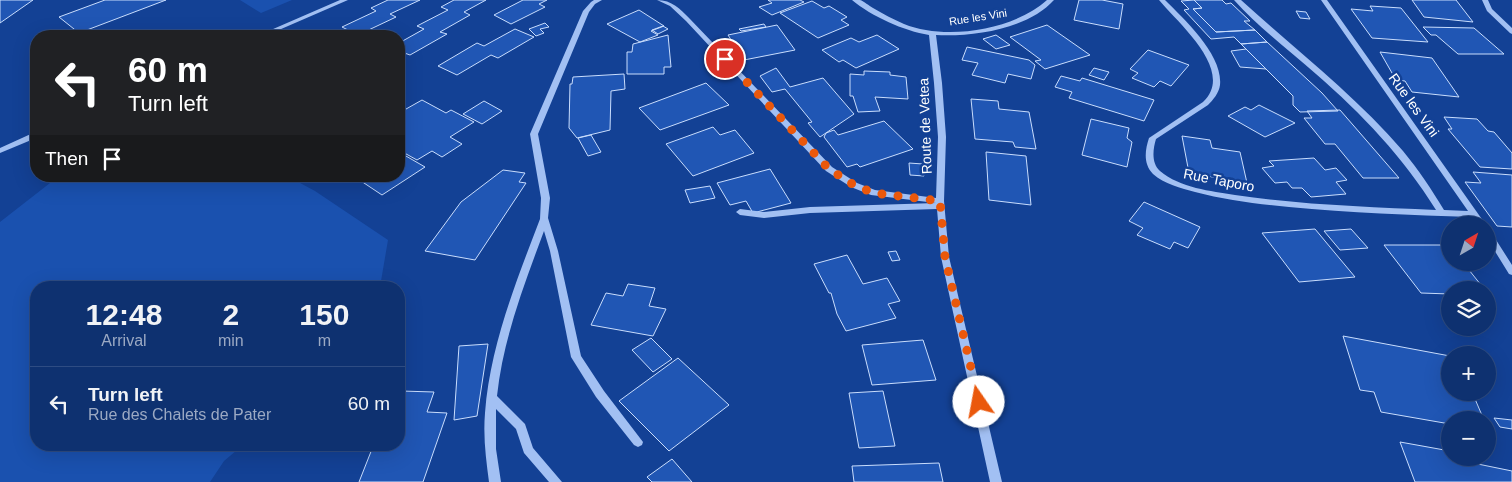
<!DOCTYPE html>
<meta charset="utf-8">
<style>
:root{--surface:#0e3170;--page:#173975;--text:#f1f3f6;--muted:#9ba9c3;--line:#2e4c83}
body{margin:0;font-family:Arial,sans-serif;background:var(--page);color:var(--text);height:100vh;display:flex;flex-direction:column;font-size:19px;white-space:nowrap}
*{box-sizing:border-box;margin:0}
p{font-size:16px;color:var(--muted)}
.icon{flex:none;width:28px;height:28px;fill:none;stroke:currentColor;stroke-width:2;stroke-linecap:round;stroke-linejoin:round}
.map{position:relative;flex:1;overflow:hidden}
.panel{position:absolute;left:30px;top:281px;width:375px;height:170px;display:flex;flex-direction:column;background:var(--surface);border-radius:20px;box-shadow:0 5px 20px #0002,0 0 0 1px var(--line)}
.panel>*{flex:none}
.top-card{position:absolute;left:30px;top:30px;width:375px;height:152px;border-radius:20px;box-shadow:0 5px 20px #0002,0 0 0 1px var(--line);background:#202124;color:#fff;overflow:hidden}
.needle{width:32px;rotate:39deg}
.buttons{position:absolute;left:1441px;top:216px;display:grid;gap:10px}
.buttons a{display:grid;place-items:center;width:55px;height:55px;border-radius:50%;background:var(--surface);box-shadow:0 5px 20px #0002,0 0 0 1px var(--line);font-size:25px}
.pin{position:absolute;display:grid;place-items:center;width:42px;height:42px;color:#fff;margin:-21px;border:2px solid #fff;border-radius:50%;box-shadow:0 1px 5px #0007}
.me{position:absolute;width:55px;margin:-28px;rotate:348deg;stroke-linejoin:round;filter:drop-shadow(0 0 4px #0008)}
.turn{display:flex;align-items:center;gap:18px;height:105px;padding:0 15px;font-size:22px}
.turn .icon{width:65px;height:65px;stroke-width:2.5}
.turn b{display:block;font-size:35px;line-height:42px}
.then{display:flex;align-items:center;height:48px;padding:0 15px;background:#0003;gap:10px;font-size:19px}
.eta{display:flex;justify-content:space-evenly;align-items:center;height:85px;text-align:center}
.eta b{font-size:30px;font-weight:600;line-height:35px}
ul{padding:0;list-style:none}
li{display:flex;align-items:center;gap:15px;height:75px;padding:0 15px;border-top:1px solid var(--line)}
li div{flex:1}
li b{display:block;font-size:19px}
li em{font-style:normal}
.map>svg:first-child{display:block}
.green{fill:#1a51af}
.building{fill:#2056b4;stroke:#c9ddfd}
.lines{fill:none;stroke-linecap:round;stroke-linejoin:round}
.minor{fill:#a2c0f3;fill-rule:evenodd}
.route{stroke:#ea580c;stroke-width:9;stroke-dasharray:0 16.2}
.labels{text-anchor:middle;stroke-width:5;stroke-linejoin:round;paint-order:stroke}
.far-street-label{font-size:11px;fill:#fff;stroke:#134195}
.street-label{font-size:14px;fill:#fff;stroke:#134195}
</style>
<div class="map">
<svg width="1512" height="482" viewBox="0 0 1512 482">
<rect width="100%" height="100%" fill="#134195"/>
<!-- green -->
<path class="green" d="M 240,0 L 292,0 L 261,13 Z
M 59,176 L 287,176 L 315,191 L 388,240 L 380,287 L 36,288 L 36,445 L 243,445 L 224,461 L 210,482 L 0,482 L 0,222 Z"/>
<!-- building -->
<path class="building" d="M 0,0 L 33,0 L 0,23 Z
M 105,0 L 166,0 L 79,33 L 59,17 Z
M 388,0 L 420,0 L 390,14 L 396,17 L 358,35 L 342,27 L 376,11 L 371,8 Z
M 454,0 L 486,0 L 464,12 L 470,15 L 440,32 L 447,34 L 410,55 L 399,51 L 399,43 L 424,29 L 417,26 L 448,10 L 441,7 Z
M 523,0 L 547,0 L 539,4 L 545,7 L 511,24 L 494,15 Z
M 768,0 L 800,0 L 804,2 L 772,15 L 759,7 L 772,3 Z
M 1079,0 L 1102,0 L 1123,4 L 1119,29 L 1074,20 Z
M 1194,0 L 1222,0 L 1226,4 L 1231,3 L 1250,21 L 1244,21 L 1255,30 L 1216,32 L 1193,9 L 1202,8 Z
M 1194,0 L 1202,8 L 1193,9 L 1216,32 L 1255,30 L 1267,42 L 1241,44 L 1234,37 L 1211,39 L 1184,10 L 1189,9 L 1181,1 Z
M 1412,0 L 1456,0 L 1473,22 L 1424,17 Z
M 812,1 L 824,8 L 829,6 L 847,17 L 841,20 L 849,25 L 818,38 L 780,13 Z
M 1370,6 L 1401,8 L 1428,42 L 1372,38 L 1351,9 L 1373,11 Z
M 639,10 L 664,26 L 651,31 L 658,35 L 640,42 L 607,24 Z
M 1296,11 L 1306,12 L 1310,19 L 1300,18 Z
M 545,23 L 549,27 L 540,29 L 544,33 L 536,36 L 529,29 Z
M 764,24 L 766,27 L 741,31 L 739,29 Z
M 777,25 L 795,50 L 744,60 L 728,35 Z
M 1047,25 L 1090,55 L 1045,69 L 1035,61 L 1041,60 L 1010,37 Z
M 663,26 L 668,29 L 658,34 L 652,30 Z
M 1423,27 L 1474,28 L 1504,54 L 1458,54 L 1436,35 L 1431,35 Z
M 515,29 L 534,37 L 498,58 L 491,55 L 457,75 L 438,66 L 477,43 L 484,46 Z
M 668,35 L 671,67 L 664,67 L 664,74 L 627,74 L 627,52 L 632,52 L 633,44 Z
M 877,35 L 899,49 L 856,68 L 843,60 L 839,62 L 822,50 L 851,38 L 859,42 Z
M 996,35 L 1010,45 L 996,49 L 983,39 Z
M 1267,42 L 1322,93 L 1338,111 L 1300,112 L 1293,105 L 1293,96 L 1241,44 Z
M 967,47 L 1029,60 L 1035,65 L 1031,79 L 1008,74 L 1005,83 L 972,75 L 978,63 L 962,60 Z
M 1246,49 L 1266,69 L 1240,67 L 1231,51 Z
M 1148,50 L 1189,65 L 1171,86 L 1160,81 L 1154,87 L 1132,78 L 1138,73 L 1130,69 Z
M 1380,52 L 1432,58 L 1459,97 L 1412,92 L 1405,81 L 1396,80 Z
M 776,68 L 790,87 L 823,78 L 854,114 L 820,137 L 808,123 L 812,122 L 785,89 L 772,92 L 760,76 Z
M 1094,68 L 1109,72 L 1104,80 L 1089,75 Z
M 864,71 L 890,72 L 890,75 L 906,77 L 908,99 L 875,97 L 880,111 L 858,112 L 853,96 L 850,96 L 850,74 L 864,75 Z
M 624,74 L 625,89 L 611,91 L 610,130 L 577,138 L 569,128 L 570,84 L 572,84 L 573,77 Z
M 1061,76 L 1080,81 L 1082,78 L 1154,100 L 1144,121 L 1069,98 L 1072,92 L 1055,87 Z
M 706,83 L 729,105 L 660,130 L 639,108 Z
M 971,99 L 998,101 L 999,109 L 1029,112 L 1036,149 L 1015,147 L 1013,142 L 975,139 Z
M 422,100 L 446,113 L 451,110 L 474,122 L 450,137 L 462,144 L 442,157 L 432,151 L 417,160 L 399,150 L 399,113 Z
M 484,101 L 502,111 L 482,124 L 463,114 Z
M 1259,105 L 1295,123 L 1265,137 L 1228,116 L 1245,107 L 1251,110 Z
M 1340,110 L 1399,178 L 1363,178 L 1335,144 L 1325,144 L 1304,118 L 1312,118 L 1307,111 Z
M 1444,117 L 1477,119 L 1488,131 L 1494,132 L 1512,153 L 1512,169 L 1480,167 L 1448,129 L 1452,129 Z
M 1091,119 L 1129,128 L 1127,138 L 1132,142 L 1127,167 L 1082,155 Z
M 884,121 L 913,149 L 860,167 L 857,164 L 847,167 L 824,137 L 826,133 L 834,130 L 838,135 Z
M 713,127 L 720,135 L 735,130 L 754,153 L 693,176 L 666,144 Z
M 591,135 L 601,152 L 588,156 L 578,138 Z
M 1182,136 L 1210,140 L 1212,148 L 1240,152 L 1247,183 L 1189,173 Z
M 399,152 L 425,167 L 382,195 L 358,179 L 360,176 L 399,176 Z
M 986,152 L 1026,156 L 1031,205 L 989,200 Z
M 1314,158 L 1325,170 L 1336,168 L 1347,180 L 1336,182 L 1346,194 L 1311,197 L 1302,188 L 1292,188 L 1287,182 L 1275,183 L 1262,168 L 1274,166 L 1269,161 Z
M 909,163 L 923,164 L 924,176 L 910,175 Z
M 770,169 L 791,203 L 753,213 L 746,201 L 730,205 L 717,183 Z
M 503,170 L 525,173 L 519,182 L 526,183 L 475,260 L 425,251 L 461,202 Z
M 1473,172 L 1512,175 L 1512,227 L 1497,226 L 1465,182 L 1481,183 Z
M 710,186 L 715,198 L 690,203 L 685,190 Z
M 1144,202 L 1200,227 L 1188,248 L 1174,242 L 1170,249 L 1137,235 L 1143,228 L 1129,221 Z
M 1315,229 L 1355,277 L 1299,282 L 1262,233 Z
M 1351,229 L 1368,248 L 1340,250 L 1324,231 Z
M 1384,245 L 1450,245 L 1450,262 L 1484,262 L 1486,265 L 1465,265 L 1485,290 L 1450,290 L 1450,294 L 1421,293 Z
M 896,251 L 900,260 L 892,261 L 888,252 Z
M 847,255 L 863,284 L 887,278 L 900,301 L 888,304 L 896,318 L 846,331 L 837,314 L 831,293 L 829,293 L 814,264 Z
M 628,284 L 655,288 L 649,306 L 666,309 L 653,336 L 591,325 L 606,293 L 623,296 Z
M 1343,336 L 1450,356 L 1450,392 L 1472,392 L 1484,420 L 1450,420 L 1450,424 L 1381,412 L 1374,392 L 1360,390 Z
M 651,338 L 672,359 L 653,372 L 632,350 Z
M 923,340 L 936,380 L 872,385 L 862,345 Z
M 488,344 L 477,416 L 454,420 L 459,346 Z
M 678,358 L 729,405 L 669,451 L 619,401 Z
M 401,391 L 434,392 L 427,412 L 447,413 L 423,482 L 359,482 L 372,449 L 359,448 L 360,445 L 399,445 L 399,398 Z
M 883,391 L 895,446 L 859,448 L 849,393 Z
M 1494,418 L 1512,420 L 1512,429 L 1500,427 Z
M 1400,442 L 1450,451 L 1450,458 L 1466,458 L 1468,462 L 1512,471 L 1512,482 L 1415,482 Z
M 672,459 L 692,482 L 652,482 L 647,477 Z
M 939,463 L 943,482 L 854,482 L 852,466 Z"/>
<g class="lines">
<!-- minor -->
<path class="minor" d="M 340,0 L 348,0 L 265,36 L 257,36 Z
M 594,0 L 602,0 L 595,4 L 589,12 L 538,134 L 550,198 L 548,218 L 558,251 L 581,356 L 604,391 L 643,442 L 642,445 L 638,447 L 634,445 L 596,397 L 571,357 L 550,251 L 544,231 C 524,285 503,339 497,396 L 525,424 L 533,448 L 562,482 L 549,482 L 524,453 L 516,429 L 496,409 L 496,449 L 501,482 L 489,482 C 486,459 483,437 485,413 C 490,346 516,282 540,219 L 541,198 L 530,134 L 583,11 L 591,2 Z
M 657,0 C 672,0 680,9 690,19 L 832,167 L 857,183 L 875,190 L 936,198 L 938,137 L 934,83 L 929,35 C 904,31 871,16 852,0 C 853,0 859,0 860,0 C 864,1 869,6 873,8 C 883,14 893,19 904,24 C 946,41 1014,30 1047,0 L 1054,0 C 1028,29 973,37 936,35 L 942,83 L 946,137 L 944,201 L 949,257 L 1002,482 L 990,482 L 941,257 L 937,209 L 810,213 L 764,218 L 740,215 L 736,212 L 740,209 L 764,212 L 810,207 L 936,203 L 871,195 L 851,187 L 826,171 L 686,21 L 670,6 Z
M 1159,0 L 1165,0 C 1185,20 1223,55 1220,85 C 1219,93 1213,100 1208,105 L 1156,139 C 1153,149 1151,163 1160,171 C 1180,188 1211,191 1235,195 C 1302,205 1369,207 1436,210 C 1403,157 1362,114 1316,74 C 1289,50 1258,27 1234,0 L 1241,0 C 1295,49 1355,95 1403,151 C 1418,169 1432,190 1444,210 L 1468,211 L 1321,0 L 1327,0 L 1486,225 L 1478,225 L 1472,217 C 1411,215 1350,213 1289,207 C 1257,204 1225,200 1195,192 C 1181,188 1164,184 1153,174 C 1143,164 1145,150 1149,138 L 1203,102 C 1236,71 1178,23 1159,0 Z
M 1482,0 L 1488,0 L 1492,9 L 1512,28 L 1512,34 L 1510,33 L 1487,11 Z
M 33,133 L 36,133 L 36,138 L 0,153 L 0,148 Z
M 1488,231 L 1491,232 L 1512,265 L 1512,275 L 1509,274 L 1488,240 Z"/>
</g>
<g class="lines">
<!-- route -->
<path class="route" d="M 725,59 L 829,169 L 854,185 L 874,193 L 940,201 L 945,257 L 979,402"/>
</g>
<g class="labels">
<!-- far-street labels -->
<g class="far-street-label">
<text transform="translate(978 17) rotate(-9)" y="4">Rue les Vini</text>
</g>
<!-- street labels -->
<g class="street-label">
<text transform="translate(1414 105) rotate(54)" y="5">Rue les Vini</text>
<text transform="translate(925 126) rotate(-92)" y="5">Route de Vetea</text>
<text transform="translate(1219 180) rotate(11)" y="5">Rue Taporo</text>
</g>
</g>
</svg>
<div class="buttons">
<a><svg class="needle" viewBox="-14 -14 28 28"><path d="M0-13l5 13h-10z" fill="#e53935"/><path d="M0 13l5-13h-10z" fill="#9ba9c3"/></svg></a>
<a><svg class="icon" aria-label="layers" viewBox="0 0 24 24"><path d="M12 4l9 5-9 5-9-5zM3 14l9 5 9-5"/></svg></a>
<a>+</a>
<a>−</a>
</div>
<div class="pin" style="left:725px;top:59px;background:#d93025"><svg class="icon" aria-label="arrive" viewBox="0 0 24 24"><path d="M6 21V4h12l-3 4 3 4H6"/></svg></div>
<svg class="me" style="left:979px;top:402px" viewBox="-20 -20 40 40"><circle r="19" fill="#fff"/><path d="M0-13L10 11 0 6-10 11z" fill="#ea580c"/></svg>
<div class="top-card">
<div class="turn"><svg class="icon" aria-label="left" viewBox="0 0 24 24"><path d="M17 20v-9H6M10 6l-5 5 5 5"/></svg><div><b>60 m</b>Turn left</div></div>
<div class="then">Then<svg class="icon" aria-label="arrive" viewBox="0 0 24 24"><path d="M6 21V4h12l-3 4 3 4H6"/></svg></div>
</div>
<section class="panel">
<div class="eta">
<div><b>12:48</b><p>Arrival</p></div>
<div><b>2</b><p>min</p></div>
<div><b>150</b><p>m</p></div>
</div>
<ul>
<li><svg class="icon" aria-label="left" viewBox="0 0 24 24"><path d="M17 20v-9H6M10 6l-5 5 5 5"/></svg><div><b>Turn left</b><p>Rue des Chalets de Pater</p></div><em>60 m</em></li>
</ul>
</section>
</div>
